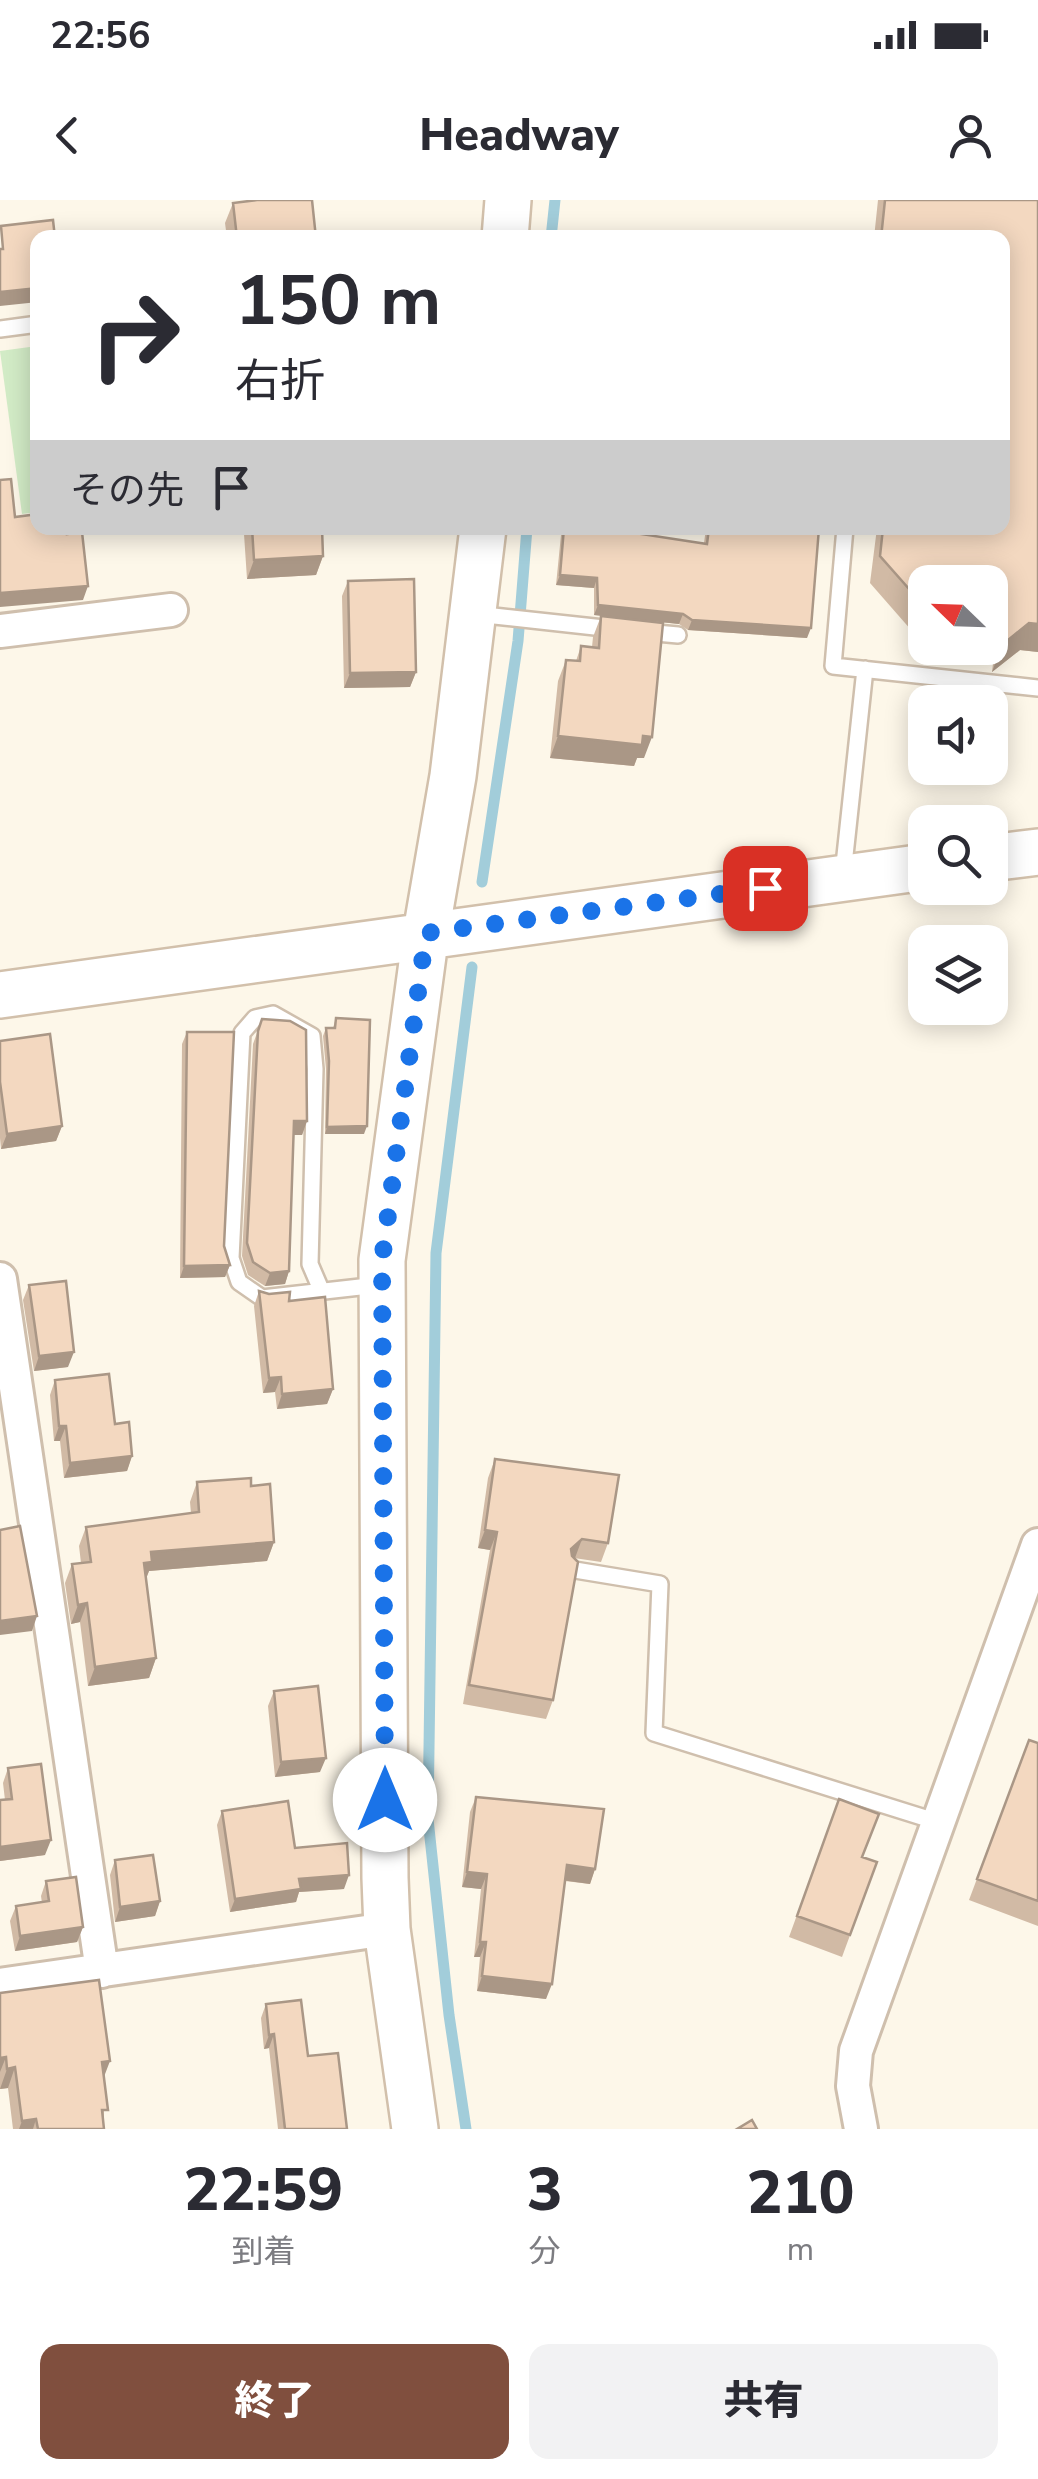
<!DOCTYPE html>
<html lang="ja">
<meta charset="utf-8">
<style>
:root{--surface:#fff;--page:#f2f2f3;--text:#2b2b33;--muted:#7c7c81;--accent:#804f3e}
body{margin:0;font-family:"Nunito Sans","Noto Sans JP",sans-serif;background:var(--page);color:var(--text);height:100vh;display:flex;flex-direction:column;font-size:38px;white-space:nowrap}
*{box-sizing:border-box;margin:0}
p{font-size:32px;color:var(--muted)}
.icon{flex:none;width:55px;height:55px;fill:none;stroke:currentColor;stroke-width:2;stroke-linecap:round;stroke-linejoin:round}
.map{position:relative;height:1929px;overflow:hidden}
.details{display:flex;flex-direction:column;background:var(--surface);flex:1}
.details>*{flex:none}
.hud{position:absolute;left:30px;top:30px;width:980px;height:305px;border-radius:20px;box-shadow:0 5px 25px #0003;background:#fff;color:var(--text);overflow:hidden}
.needle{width:65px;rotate:293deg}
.controls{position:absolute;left:908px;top:365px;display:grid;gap:20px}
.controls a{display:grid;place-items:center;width:100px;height:100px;border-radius:20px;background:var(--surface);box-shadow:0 5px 25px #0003;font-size:50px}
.pin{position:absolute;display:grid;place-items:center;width:85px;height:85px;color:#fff;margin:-42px;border-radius:20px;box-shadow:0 5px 15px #0006}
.me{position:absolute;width:110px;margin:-55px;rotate:0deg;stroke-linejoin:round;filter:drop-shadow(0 0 8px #0008)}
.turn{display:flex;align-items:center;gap:35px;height:210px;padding:0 40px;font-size:45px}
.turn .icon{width:130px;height:130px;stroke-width:2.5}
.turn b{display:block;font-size:70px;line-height:85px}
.then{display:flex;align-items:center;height:95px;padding:0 40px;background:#0003;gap:20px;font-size:38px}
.eta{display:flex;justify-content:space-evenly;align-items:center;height:170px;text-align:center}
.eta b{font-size:60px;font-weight:800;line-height:70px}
.button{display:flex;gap:20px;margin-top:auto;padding:20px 40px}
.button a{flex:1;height:115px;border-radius:20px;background:var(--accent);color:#fff;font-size:40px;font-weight:800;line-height:115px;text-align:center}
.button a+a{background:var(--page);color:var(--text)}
.status{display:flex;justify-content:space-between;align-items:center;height:70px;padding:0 50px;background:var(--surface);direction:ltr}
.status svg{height:28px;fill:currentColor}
header{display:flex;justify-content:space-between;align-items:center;height:130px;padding:0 40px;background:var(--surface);font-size:45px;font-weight:800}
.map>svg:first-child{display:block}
.green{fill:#d2ebc6}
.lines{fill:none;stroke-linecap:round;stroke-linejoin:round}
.stream{stroke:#a2cdda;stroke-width:11}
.lane-casing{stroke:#cfbfad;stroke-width:20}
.street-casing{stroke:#cfbfad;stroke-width:38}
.secondary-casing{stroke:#d2c0ab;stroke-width:50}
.lane{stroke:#fff;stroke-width:15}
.street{stroke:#fff;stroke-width:32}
.secondary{stroke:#fff;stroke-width:45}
.wall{fill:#d1baa5}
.shaded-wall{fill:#aa9786}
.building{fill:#f3d8c0;stroke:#aa9786;stroke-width:2.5}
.route{stroke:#1a73e8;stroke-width:18;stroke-dasharray:0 32.4}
</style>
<div class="status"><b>22:56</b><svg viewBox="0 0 49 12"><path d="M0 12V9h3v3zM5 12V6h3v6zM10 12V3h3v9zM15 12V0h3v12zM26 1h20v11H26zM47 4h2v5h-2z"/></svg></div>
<header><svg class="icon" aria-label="back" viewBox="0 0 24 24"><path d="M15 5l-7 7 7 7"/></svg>Headway<svg class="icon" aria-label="person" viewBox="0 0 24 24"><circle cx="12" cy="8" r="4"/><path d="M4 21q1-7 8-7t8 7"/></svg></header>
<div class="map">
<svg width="1038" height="1929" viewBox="0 0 1038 1929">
<rect width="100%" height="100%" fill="#fdf7e9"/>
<!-- green -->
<path class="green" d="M 37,146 L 37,312 L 22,314 L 0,151 Z"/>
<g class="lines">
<!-- stream -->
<path class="stream" d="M 551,38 L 555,0
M 482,682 L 518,441 L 527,328
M 466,1929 L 449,1815 L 428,1619 L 436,1053 L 472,767"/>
<!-- lane casing -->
<g class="lane-casing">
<path id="lane" d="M 0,129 L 38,124
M 845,328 L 833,466 L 1038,488
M 476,414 L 613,429
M 645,432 L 678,435
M 843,674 L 865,469
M 322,1092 L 310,1064 L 315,869 L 312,836 L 273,814 L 255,818 L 242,833 L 231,1058 L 239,1082 L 262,1098 L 378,1085
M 575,1370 L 660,1384 L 654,1533 L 938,1622"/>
</g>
<!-- street casing -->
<g class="street-casing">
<path id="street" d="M 0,431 L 171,410
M 0,1079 L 102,1771
M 0,1785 L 387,1729
M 861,1929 L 853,1886 L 856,1851 L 1038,1345"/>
</g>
<!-- secondary casing -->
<g class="secondary-casing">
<path id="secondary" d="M 505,38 L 508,0
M 990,658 L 1038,652
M 0,795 L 925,667
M 415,1929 L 387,1729 L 385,1678 L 382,1060 L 426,733 L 453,576 L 483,328"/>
</g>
<!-- lane -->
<use href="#lane" class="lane"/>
<!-- street -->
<use href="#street" class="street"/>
<!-- secondary -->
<use href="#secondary" class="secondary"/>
</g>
<!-- wall -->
<path class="wall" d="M 878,0 L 1038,0 L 1038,452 L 1020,450 L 992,472 L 995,446 L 925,382 L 925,439 L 919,439 L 870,383 L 877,328 L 1002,328 L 1002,38 L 874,38 Z
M 233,3 L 316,38 L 227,38 L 225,23 Z
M 247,328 L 408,328 L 322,333 L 323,356 L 316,375 L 247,379 L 244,334 Z
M 564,328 L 641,334 L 704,343 L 706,328 L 819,328 L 807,438 L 688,430 L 679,424 L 594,415 L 594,388 L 556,385 L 561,335 Z
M 348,381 L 416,472 L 410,487 L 344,488 L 342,396 Z
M 601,416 L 644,558 L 637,558 L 634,566 L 550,558 L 558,481 L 566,460 L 576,461 L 581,446 L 592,447 L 593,437 Z
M 336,818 L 364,934 L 325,934 L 326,869 L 323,836 L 326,828 L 333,828 Z
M 262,819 L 307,921 L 302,935 L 293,935 L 289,1071 L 285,1084 L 265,1086 L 248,1075 L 242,1056 L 253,844 Z
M 187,832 L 224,1046 L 230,1065 L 225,1077 L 180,1078 L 182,844 Z
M 0,841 L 62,926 L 56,941 L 1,949 L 0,938 Z
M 29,1085 L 68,1167 L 34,1171 L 23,1100 Z
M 259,1091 L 289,1101 L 333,1189 L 327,1204 L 277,1209 L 275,1192 L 263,1193 L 254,1106 Z
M 55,1180 L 115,1224 L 132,1256 L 127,1271 L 64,1278 L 60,1241 L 54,1241 L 50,1195 Z
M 495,1259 L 608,1343 L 601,1362 L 574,1358 L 553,1500 L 546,1519 L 463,1504 L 490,1350 L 478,1348 L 488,1278 Z
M 197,1282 L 251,1286 L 274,1342 L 267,1361 L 149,1371 L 146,1379 L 156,1458 L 149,1478 L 88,1486 L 80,1422 L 71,1424 L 65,1383 L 72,1364 L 81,1363 L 79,1346 L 86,1327 L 191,1313 L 190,1302 Z
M 274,1491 L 320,1572 L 275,1577 L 268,1506 Z
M 1029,1540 L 1038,1543 L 1038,1726 L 969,1700 Z
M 8,1568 L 45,1655 L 0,1661 L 0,1600 L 5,1600 L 3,1583 Z
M 476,1597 L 595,1669 L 590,1684 L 565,1681 L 546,1799 L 477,1791 L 480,1757 L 474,1757 L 481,1689 L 462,1687 L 470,1612 Z
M 839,1599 L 863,1657 L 877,1662 L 842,1757 L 789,1737 Z
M 222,1611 L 295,1648 L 344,1689 L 299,1692 L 296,1702 L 230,1712 L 217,1625 Z
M 115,1660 L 160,1701 L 155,1716 L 115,1722 L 110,1675 Z
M 46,1681 L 83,1727 L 77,1742 L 15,1751 L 10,1721 L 16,1706 L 42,1703 L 41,1696 Z
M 0,1793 L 104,1877 L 104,1929 L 13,1929 L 8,1888 L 0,1889 Z
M 266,1804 L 308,1856 L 347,1929 L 278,1929 L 269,1848 L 264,1849 L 261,1818 Z"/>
<!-- shaded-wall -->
<path class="shaded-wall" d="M 38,88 L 38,102 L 0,106 L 0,92 Z
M 316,328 L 408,328 L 314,333 Z
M 323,356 L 316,375 L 247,379 L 254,360 Z
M 560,375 L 597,378 L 594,388 L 556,385 Z
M 88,386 L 83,400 L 0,407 L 0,393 Z
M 598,405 L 683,414 L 679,424 L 594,415 Z
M 990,418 L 1005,419 L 995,446 L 990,446 Z
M 692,420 L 811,428 L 807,438 L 688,430 Z
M 925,423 L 925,439 L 919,439 Z
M 1029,423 L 1038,424 L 1038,452 L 1020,450 L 992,472 L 1002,445 Z
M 416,472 L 410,487 L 344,488 L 350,473 Z
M 558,536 L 643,536 L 652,537 L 644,558 L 637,558 L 634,566 L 550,558 Z
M 294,921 L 307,921 L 302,935 L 289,935 Z
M 62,926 L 56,941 L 1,949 L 7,934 Z
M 367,926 L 364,934 L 325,934 L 327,927 Z
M 230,1065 L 225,1077 L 180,1078 L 184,1066 Z
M 289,1071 L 285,1084 L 265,1086 L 270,1073 Z
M 74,1152 L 68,1167 L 34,1171 L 39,1156 Z
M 281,1177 L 275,1192 L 263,1193 L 269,1178 Z
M 333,1189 L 327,1204 L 277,1209 L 282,1194 Z
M 59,1226 L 66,1226 L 60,1241 L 54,1241 Z
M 132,1256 L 127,1271 L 64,1278 L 70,1263 Z
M 485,1330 L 497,1332 L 490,1350 L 478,1348 Z
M 582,1339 L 575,1358 L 564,1367 L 571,1349 Z
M 274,1342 L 267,1361 L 149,1371 L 145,1381 L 144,1363 L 151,1352 Z
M 87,1403 L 80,1422 L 71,1424 L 78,1405 Z
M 37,1416 L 32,1431 L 0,1435 L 0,1421 Z
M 156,1458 L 149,1478 L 88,1486 L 95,1467 Z
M 326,1558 L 320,1572 L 275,1577 L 281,1562 Z
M 51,1640 L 45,1655 L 0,1661 L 0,1647 Z
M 567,1665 L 595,1669 L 590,1684 L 561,1680 Z
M 467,1672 L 487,1674 L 481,1689 L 462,1687 Z
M 349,1675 L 344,1689 L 299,1692 L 296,1702 L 230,1712 L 235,1699 L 299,1679 Z
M 160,1701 L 155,1716 L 115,1722 L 120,1707 Z
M 83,1727 L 77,1742 L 15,1751 L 20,1736 Z
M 480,1742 L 486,1742 L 480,1757 L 474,1757 Z
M 482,1776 L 552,1784 L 546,1799 L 477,1791 Z
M 274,1834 L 269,1848 L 264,1849 L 269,1835 Z
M 6,1857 L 0,1872 L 0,1858 Z
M 110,1861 L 102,1882 L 102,1862 Z
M 15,1867 L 8,1888 L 0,1889 L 7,1869 Z
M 36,1919 L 33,1929 L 19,1929 L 22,1921 Z"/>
<!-- building -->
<path class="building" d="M 257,0 L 312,0 L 316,38 L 237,38 L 233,3 Z
M 885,0 L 1038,0 L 1038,424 L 1029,423 L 1002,445 L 1005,419 L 990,418 L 990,382 L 925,382 L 925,407 L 880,356 L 883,328 L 1002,328 L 1002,38 L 881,38 Z
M 53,20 L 55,38 L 38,38 L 38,88 L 0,92 L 0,49 L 3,49 L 1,26 Z
M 11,279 L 15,317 L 38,314 L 38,328 L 67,328 L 67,334 L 82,332 L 88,386 L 0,393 L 0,280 Z
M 252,328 L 322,328 L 323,356 L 254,360 Z
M 564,328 L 641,328 L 641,334 L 707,344 L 709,328 L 819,328 L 811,428 L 692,420 L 683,414 L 598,405 L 597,378 L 560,375 Z
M 414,379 L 416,472 L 350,473 L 348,381 Z
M 601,416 L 663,423 L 652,537 L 643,536 L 642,545 L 558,536 L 566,460 L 580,461 L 581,446 L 599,448 Z
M 336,818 L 370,820 L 367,926 L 327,927 L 329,861 L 326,828 L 335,828 Z
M 262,819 L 290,821 L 306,830 L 307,921 L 294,921 L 289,1071 L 270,1073 L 253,1062 L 247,1043 L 258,831 Z
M 187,832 L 234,832 L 224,1046 L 230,1065 L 184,1066 Z
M 50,834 L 62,926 L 7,934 L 0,882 L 0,841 Z
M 66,1081 L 74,1152 L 39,1156 L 29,1085 Z
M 259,1091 L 269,1094 L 290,1092 L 289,1101 L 325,1097 L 333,1189 L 282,1194 L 281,1177 L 269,1178 Z
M 109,1174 L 115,1224 L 129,1222 L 132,1256 L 70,1263 L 66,1226 L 59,1226 L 55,1180 Z
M 495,1259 L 619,1275 L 608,1343 L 582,1339 L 571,1349 L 572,1356 L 578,1362 L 553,1500 L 469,1485 L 497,1332 L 485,1330 Z
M 251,1278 L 251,1286 L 270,1284 L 274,1342 L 151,1352 L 152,1362 L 144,1363 L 156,1458 L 95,1467 L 87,1403 L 78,1405 L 72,1364 L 91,1362 L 86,1327 L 199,1312 L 197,1282 Z
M 20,1326 L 37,1416 L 0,1421 L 0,1330 Z
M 318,1486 L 326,1558 L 281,1562 L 274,1491 Z
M 1029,1540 L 1038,1543 L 1038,1701 L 977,1679 Z
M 41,1564 L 51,1640 L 0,1647 L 0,1600 L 12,1599 L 8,1568 Z
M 476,1597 L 604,1609 L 595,1669 L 567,1665 L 552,1784 L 482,1776 L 486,1742 L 480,1742 L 487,1674 L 467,1672 Z
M 839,1599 L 879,1614 L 862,1657 L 877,1662 L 850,1735 L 797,1716 Z
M 288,1601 L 295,1648 L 347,1643 L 349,1675 L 299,1679 L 301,1689 L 235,1699 L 222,1611 Z
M 153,1655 L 160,1701 L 120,1707 L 115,1660 Z
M 76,1677 L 83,1727 L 20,1736 L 16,1706 L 49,1701 L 46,1681 Z
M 99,1780 L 110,1861 L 102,1862 L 108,1910 L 102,1910 L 104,1929 L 38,1929 L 36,1919 L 22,1921 L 15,1867 L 7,1869 L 6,1857 L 0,1858 L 0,1793 Z
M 301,1800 L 308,1856 L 338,1853 L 347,1929 L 285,1929 L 274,1834 L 269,1835 L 266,1804 Z
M 752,1920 L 757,1929 L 737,1929 Z"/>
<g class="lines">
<!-- route -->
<path class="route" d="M 385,1600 L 382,1060 L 426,733 L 765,688"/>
</g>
</svg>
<div class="controls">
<a><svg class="needle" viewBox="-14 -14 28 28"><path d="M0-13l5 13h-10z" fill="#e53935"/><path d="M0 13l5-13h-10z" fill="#7c7c81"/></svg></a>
<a><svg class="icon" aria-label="sound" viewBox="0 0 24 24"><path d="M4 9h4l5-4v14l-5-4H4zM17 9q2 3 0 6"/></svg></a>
<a><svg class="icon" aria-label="search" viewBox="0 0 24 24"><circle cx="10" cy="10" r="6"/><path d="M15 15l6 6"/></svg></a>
<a><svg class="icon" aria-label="layers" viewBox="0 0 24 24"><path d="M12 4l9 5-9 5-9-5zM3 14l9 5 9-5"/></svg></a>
</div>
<div class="pin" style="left:765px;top:688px;background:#d93025"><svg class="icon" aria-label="arrive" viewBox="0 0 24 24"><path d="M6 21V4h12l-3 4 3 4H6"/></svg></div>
<svg class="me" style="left:385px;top:1600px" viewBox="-20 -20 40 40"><circle r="19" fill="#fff"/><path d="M0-13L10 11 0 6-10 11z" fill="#1a73e8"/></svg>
<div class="hud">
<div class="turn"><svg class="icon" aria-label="right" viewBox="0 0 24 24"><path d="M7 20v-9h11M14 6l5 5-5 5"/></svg><div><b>150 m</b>右折</div></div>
<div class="then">その先<svg class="icon" aria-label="arrive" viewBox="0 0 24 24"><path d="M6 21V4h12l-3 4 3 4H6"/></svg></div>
</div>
</div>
<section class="details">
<div class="eta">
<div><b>22:59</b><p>到着</p></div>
<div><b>3</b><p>分</p></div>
<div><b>210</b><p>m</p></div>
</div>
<div class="button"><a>終了</a><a>共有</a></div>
</section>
